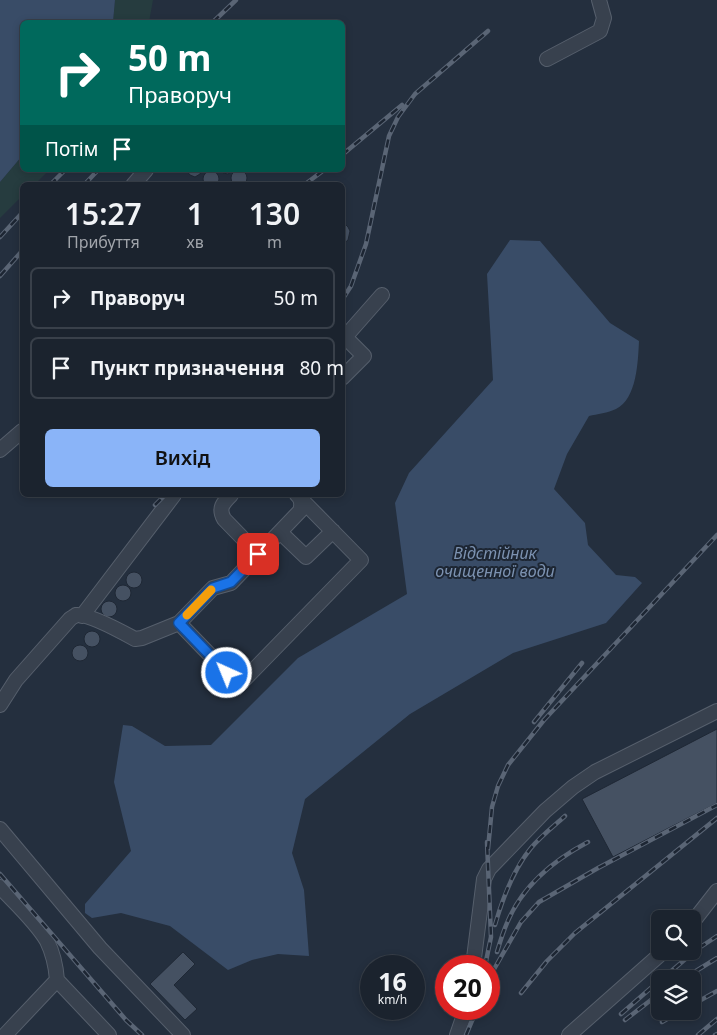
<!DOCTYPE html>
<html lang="uk">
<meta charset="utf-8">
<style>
:root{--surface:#1b232e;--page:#242b36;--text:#f1f3f6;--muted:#a0a4aa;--line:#39404a;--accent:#8ab4f8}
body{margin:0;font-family:"Noto Sans",sans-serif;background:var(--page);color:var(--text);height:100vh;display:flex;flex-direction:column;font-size:19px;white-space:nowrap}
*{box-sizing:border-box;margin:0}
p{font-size:16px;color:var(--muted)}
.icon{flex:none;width:28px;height:28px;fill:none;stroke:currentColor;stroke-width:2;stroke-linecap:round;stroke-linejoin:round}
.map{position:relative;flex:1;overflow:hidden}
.sheet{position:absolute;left:20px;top:182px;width:325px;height:315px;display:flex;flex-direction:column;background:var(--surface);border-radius:8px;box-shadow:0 2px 8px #0003,0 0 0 1px var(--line)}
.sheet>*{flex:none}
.guide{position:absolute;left:20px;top:20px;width:325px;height:152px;border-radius:8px;box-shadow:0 2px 8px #0003,0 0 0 1px var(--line);background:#00695c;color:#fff;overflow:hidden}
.buttons{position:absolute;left:651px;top:910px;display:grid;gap:10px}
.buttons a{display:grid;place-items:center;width:50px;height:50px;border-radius:8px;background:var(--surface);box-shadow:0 2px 8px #0003,0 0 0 1px var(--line);font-size:25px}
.speed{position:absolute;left:360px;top:955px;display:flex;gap:10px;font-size:25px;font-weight:700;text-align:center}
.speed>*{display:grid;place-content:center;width:65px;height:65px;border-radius:50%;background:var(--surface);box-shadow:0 2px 8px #0003,0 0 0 1px var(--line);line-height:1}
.speed small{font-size:12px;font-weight:400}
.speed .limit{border:8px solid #d22;background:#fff;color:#111}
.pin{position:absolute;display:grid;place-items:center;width:42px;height:42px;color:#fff;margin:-21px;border-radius:10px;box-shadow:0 2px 8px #0006}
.me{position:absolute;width:55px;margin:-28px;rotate:316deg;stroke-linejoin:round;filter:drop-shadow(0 0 4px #0008)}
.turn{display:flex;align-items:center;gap:18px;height:105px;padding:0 25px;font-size:22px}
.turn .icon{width:65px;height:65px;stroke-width:2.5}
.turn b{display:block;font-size:35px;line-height:42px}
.then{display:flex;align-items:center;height:48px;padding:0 25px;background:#0003;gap:10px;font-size:19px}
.eta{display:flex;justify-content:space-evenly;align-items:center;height:85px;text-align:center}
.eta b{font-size:30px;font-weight:600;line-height:35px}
.primary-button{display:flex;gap:10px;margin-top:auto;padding:10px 25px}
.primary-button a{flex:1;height:58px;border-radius:8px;background:var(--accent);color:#111;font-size:20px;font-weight:600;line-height:58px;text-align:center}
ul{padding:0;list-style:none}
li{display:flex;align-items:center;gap:15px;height:62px;margin:0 10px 8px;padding:0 15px;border:2px solid var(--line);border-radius:8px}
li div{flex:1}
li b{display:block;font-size:19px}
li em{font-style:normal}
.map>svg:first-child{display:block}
.green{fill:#263c3f}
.water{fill:#394c67}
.building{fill:#455162;stroke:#1f2835}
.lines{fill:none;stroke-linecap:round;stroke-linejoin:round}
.minor-casing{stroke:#565f6c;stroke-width:16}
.minor{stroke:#38414e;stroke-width:14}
.rail-casing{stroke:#5a6575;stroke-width:4.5}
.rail{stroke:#1d2633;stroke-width:2.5;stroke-dasharray:8;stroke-linecap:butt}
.route-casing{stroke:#114b97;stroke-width:12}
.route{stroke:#1a73e8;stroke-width:9}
.slow{stroke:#f59e0b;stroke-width:9}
.labels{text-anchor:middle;stroke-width:4;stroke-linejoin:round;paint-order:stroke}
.water-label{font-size:16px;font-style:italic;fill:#7c92b1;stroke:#1d2633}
</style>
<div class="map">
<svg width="717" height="1035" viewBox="0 0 717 1035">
<rect width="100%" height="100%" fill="#242f3e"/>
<!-- green -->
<path class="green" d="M 115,0 L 153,0 L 149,22 L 113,22 Z
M 22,156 L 22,170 L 49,170 L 34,185 L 22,185 L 22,196 L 0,218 L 0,182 Z"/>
<!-- water -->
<path class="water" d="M 0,0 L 115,0 L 113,22 L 22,22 L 22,156 L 0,182 Z
M 510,240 L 540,241 L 610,323 L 639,341 C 638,361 637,399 616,409 C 608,413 597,414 589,416 L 567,454 L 554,489 L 585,523 L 588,545 L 616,575 L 635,577 L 642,583 L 606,623 L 513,653 L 410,714 L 305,799 L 292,853 L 304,890 L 309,956 L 278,954 L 252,960 L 228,970 L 170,926 L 121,913 L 92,918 L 85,913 L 85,904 L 131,851 L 114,782 L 123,725 L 132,726 L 165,746 L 211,745 L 298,658 L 407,594 L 395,503 L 409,473 L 493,380 L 487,274 Z"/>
<!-- building -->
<path class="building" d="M 186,170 L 202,170 L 200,174 L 195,177 L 190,175 Z
M 220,170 L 234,170 L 228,174 L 223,173 Z
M231 178a8 8 0 1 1 16 0a8 8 0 1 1-16 0Z
M203 179a8 8 0 1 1 16 0a8 8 0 1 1-16 0Z
M 342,221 L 348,227 L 350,231 L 348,240 L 342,245 Z
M126 580a8 8 0 1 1 16 0a8 8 0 1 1-16 0Z
M115 593a8 8 0 1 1 16 0a8 8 0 1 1-16 0Z
M101 609a8 8 0 1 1 16 0a8 8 0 1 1-16 0Z
M84 639a8 8 0 1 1 16 0a8 8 0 1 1-16 0Z
M72 653a8 8 0 1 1 16 0a8 8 0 1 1-16 0Z
M 717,729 L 717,803 L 613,857 L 582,799 Z
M 183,952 L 195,964 L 174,985 L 197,1009 L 185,1020 L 150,984 Z"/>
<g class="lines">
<!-- minor casing -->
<g class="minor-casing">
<path id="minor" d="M 547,59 L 600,31 L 604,18 L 599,0
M 133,185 L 146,170
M 342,378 L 364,356 L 345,337 L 382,295
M 0,450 L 22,431
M 231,495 C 223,503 218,508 224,519 L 258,554
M 280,532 L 306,557 L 333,531
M 82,616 L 174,495
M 179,623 L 239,685 L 361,560 L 300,498
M 0,705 L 16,680 L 70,619 C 71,618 75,616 76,615 C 88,613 124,633 135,639 L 142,638 L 179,623 L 213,588 L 231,583 L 300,511 C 302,505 302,499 297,495
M 0,829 L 100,948 L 183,1035
M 0,887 C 15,903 36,922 47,941 C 53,953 56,967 57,980
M 692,923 L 717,891
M 473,966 L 484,879 L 489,869 L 545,811 L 573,787 L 595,772 L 717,711
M 5,1035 L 57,980 L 109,1035
M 457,1035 L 466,1009
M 569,1035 L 664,951"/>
</g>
<!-- minor -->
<use href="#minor" class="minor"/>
<!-- rail casing -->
<g class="rail-casing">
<path id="rail" d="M 213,22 L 236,0
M 342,155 L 402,105
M 50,185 L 65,170
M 84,185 L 98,170
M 304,185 L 324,170
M 0,237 L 22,213
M 0,276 L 22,251
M 342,300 L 351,286 L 366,244 L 389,136 L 398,117 L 415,94 L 488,31
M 155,505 L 165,495
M 534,722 L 582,663
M 488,849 L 492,807 L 498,786 L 508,765 L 544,720 L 717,535
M 0,874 L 126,1020 L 142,1035
M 495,925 C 503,897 513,870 531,848 C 541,836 554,826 565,816
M 497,952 C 500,942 503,932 507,923 C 522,886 554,860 588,842
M 485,966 L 491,937 L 487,842
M 489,978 L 521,922 L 539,902 L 598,868 L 717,805
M 662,979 L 696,950 L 717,936
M 683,979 L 717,958
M 521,993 L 547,961 L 575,933 L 717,818
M 692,1005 L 717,991
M 621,1014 L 660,980
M 625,1020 L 660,993
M 662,1022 L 681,1011
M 466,1035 L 477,1009
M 698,1035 L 717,1019
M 715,1035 L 717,1034"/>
</g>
<!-- rail -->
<use href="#rail" class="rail"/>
</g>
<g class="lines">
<!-- route casing -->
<g class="route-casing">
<path id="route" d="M 227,673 L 179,623 L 213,588 L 231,582 L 258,554"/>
</g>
<!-- route -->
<use href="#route" class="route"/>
<!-- slow -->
<path class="slow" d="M 187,615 L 211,590"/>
</g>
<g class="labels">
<!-- water labels -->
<g class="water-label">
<text x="495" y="559">Відстійник<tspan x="495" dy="18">очищенної води</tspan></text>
</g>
</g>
</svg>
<div class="buttons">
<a><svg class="icon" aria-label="search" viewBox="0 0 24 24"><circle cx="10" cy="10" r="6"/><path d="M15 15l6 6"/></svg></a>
<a><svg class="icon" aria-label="layers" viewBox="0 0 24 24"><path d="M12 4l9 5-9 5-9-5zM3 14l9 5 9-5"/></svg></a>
</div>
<div class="speed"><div>16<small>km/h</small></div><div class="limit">20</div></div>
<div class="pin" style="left:258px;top:554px;background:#d93025"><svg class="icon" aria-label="arrive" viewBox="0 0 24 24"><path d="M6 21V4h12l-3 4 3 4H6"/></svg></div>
<svg class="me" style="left:227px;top:673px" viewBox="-20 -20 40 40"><circle r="17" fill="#1a73e8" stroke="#fff" stroke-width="3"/><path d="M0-11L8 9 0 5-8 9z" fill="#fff"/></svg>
<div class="guide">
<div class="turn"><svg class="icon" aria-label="right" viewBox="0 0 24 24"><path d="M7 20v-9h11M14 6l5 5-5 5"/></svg><div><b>50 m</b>Праворуч</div></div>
<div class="then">Потім<svg class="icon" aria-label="arrive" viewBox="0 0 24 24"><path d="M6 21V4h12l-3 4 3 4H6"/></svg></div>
</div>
<section class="sheet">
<div class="eta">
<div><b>15:27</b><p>Прибуття</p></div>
<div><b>1</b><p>хв</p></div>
<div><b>130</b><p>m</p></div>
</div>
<ul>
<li><svg class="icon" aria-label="right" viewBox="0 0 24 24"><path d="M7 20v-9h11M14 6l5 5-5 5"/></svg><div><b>Праворуч</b></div><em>50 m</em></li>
<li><svg class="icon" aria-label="arrive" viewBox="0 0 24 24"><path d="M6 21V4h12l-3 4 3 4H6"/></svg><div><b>Пункт призначення</b></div><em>80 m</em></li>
</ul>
<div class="primary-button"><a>Вихід</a></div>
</section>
</div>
